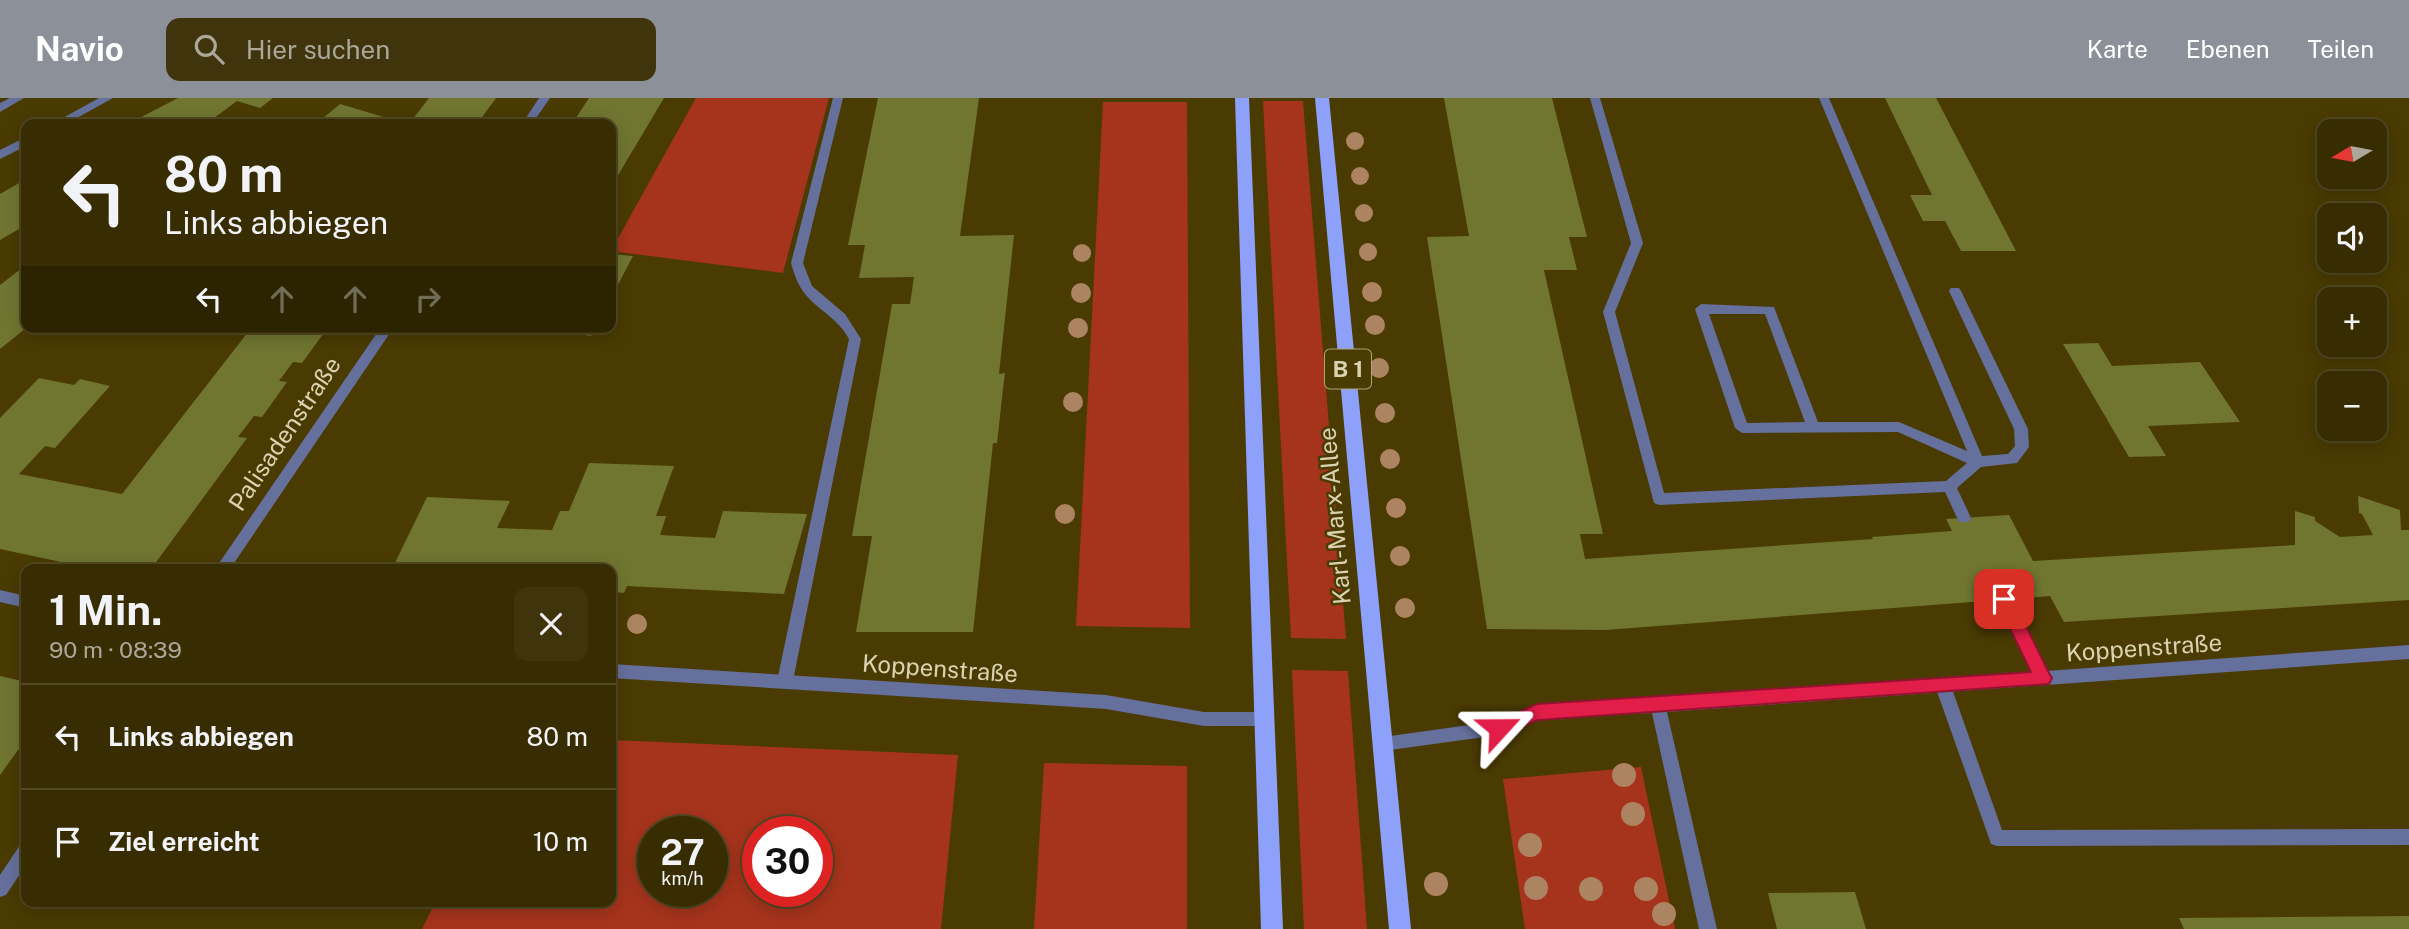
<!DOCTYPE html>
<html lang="de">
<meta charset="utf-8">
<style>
:root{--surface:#382c02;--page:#3f340c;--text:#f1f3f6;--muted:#aba799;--line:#524824;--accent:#8c9099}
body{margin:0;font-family:"Public Sans",sans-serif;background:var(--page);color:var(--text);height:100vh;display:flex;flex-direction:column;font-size:26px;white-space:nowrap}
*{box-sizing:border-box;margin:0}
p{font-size:23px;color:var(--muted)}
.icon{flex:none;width:38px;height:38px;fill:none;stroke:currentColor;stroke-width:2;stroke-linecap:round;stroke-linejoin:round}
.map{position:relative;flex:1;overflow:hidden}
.side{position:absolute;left:21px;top:466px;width:595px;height:343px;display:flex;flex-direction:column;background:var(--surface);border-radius:14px;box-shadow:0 4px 18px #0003,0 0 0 2px var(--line)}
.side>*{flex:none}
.guide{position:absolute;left:21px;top:21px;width:595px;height:214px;border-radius:14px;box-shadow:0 4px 18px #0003,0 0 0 2px var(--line);background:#382c02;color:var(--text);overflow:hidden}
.needle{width:46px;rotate:260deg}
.fabs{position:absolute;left:2317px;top:21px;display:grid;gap:14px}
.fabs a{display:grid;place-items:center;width:70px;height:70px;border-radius:14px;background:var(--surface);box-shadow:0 4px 18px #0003,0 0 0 2px var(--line);font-size:35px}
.speed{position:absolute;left:637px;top:718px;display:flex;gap:14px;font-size:35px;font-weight:700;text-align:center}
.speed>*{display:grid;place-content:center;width:91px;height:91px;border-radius:50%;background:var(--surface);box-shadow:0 4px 18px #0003,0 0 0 2px var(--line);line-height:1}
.speed small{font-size:18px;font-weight:400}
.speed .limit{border:10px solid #d22;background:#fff;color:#111}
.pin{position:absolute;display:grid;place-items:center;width:60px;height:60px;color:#fff;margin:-30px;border-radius:14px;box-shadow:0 4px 10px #0006}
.me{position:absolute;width:77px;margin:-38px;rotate:66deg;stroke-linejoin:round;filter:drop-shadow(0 0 5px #0008)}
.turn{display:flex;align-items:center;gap:24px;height:147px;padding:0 28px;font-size:32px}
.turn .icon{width:91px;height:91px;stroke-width:2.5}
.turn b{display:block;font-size:49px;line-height:60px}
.lanes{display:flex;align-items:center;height:66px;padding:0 28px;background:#0003;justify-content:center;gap:35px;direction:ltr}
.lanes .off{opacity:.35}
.round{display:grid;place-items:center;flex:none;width:74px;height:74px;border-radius:14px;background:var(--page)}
.head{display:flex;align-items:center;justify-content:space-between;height:119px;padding:0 28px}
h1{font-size:42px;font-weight:700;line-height:52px}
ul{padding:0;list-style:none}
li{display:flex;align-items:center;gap:21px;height:105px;padding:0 28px;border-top:2px solid var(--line)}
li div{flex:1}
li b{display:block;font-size:26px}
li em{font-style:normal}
header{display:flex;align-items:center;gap:42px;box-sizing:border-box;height:98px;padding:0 35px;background:var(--accent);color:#fff}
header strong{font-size:33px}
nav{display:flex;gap:38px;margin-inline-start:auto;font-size:24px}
.search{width:490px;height:63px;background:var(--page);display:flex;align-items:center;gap:18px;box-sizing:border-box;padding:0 24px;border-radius:14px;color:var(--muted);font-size:26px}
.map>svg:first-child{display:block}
.green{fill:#a6341c;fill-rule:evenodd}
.building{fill:#707630}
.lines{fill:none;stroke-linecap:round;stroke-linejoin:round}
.service{fill:#65709c;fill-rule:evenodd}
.minor{fill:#65709c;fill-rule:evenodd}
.tertiary{fill:#65709c;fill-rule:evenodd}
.primary{fill:#8da0fa;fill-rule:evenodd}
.tree{fill:#ac8462}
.route{fill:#e11d48;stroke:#92132f;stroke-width:2}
.labels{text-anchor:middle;stroke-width:5;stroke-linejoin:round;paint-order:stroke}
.shield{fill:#4a3b03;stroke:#b0a57d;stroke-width:2}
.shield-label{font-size:23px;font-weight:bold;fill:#dbd2b1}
.street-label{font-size:24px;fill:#dbd2b1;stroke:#4a3b03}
</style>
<header>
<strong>Navio</strong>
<div class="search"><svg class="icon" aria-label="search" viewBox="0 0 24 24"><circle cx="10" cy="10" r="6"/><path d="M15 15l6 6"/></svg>Hier suchen</div>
<nav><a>Karte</a><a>Ebenen</a><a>Teilen</a></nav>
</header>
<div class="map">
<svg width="2409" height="831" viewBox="0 0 2409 831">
<rect width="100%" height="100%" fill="#4a3b03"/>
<!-- green -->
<path class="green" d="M 696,0 L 829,0 L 783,175 L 611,153 Z
M 1263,3 L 1303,3 L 1346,541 L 1291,540 Z
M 1103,4 L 1187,4 L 1190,530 L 1076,528 Z
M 1292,572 L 1348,573 L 1367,831 L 1304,831 Z
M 611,642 L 958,657 L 941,831 L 422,831 L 436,803 L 611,803 ZM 712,733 L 712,793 L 653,793 L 653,733 ZM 817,733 L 817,793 L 758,793 L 758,733 Z
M 1044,665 L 1187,668 L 1187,831 L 1034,831 Z
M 1641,669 L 1675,831 L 1525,831 L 1503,681 Z"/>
<!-- building -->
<path class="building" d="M 178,0 L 273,0 L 260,10 L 237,3 L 206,26 L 128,26 Z
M 429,0 L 496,0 L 477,26 L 409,26 Z
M 589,0 L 664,0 L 611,89 L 611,26 L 572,26 Z
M 878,0 L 979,0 L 960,138 L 1014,137 L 999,276 L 1005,275 L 1003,291 L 997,345 L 993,345 L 973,534 L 856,534 L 872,438 L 852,438 L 892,206 L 910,206 L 914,179 L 859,180 L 865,147 L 848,147 Z
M 1444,0 L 1552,0 L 1587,139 L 1569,139 L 1577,172 L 1544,172 L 1603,436 L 1580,436 L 1585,461 L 1873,441 L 1872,439 L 1952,433 L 1946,421 L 2009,417 L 2033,463 L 2295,447 L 2295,413 L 2315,419 L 2315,423 L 2340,439 L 2373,437 L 2362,416 L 2359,415 L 2358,398 L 2400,412 L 2401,432 L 2409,432 L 2409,502 L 2064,524 L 2050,498 L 1605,532 L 1487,531 L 1427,139 L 1469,138 Z
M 1885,0 L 1936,0 L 2016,153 L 1961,153 L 1945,123 L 1923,123 L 1910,97 L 1932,97 Z
M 340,6 L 407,26 L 316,26 Z
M 26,81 L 26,127 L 0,142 L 0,96 Z
M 611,156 L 633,158 L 611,200 Z
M 26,167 L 26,230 L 0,251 L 0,187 Z
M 252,229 L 319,229 L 326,232 L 302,265 L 293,264 L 279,283 L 287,284 L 262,319 L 254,318 L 238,339 L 247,340 L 151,471 L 94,471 L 0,451 L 0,320 L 39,280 L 74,287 L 80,281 L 110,288 L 55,350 L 45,348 L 19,376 L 122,396 Z
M 531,229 L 595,229 L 591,238 Z
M 2098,245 L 2112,268 L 2200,264 L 2240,324 L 2148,328 L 2166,358 L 2129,359 L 2063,246 Z
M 589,365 L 674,368 L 656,418 L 666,418 L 660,437 L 715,440 L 723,413 L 807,416 L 784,496 L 627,488 L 624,495 L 611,494 L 611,471 L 392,471 L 427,399 L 510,403 L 497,430 L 552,432 L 560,413 L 569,413 Z
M 0,578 L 26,584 L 26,641 L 0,677 Z
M 1855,794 L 1866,831 L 1777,831 L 1768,795 Z
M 2409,818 L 2409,831 L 2184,831 L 2179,820 Z"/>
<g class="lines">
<!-- service -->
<path class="service" d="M 833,0 L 843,0 L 803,165 L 812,188 L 845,216 L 861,241 L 793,583 L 790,588 L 785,590 L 780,588 L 777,583 L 849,241 C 838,220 819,213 805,196 C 798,187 794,176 791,165 Z
M 1590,0 L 1600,0 L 1643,145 L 1615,214 L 1664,395 L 1946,383 L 1967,365 L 1898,334 L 1742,335 L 1735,330 L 1695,211 L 1701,206 L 1774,209 L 1818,324 L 1899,324 L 1967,353 L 1819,0 L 1829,0 L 1982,358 L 2008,356 L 2015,348 L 2014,331 L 1949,193 L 1951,190 L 1959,190 L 1961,193 L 2028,331 L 2029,349 L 2017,365 L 1981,369 L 1957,390 L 1971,420 L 1969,424 L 1959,424 L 1945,394 L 1659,407 L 1654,405 L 1603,214 L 1631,145 ZM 1709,216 L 1765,216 L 1805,324 L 1747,325 Z
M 2004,495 L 2009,497 L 2048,575 L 2051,580 L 2048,585 L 2043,587 L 2038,585 L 1997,501 L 1999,497 Z
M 1943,581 L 1948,583 L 1951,588 L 2002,732 L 2409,731 L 2409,747 L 1997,748 L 1991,746 L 1989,740 L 1935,588 L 1938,583 Z"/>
<!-- minor -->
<path class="minor" d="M 539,0 L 550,0 L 532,26 L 522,26 Z
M 381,229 L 394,229 L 230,471 L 215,471 Z
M 0,492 L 26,498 L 26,510 L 0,504 Z
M 2409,547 L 2409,561 L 1667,614 L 1717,831 L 1699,831 L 1652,615 L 1538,621 L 1499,637 L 1383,653 L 1377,651 L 1375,646 L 1377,641 L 1383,639 L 1498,623 L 1537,607 L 1658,601 Z
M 611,566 L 1106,597 L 1204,614 L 1264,614 L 1269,616 L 1272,621 L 1269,626 L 1264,628 L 1204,628 L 1106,611 L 611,580 Z
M 26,745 L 26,767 L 6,797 L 0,799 L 0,777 L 20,747 Z"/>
<!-- tertiary -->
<path class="tertiary" d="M 10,0 L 24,0 L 0,14 L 0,5 Z
M 99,0 L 113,0 L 66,26 L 52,26 Z
M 26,39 L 26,48 L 0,61 L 0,52 Z"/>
<!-- primary -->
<path class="primary" d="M 1235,0 L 1249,0 L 1283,831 L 1261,831 Z
M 1315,0 L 1329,0 L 1411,831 L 1389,831 Z"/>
</g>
<!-- trees -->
<g class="tree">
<circle cx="1355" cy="43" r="9"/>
<circle cx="1360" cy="78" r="9"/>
<circle cx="1364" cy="115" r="9"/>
<circle cx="1368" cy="154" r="9"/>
<circle cx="1082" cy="155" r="9"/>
<circle cx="1372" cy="194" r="10"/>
<circle cx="1081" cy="195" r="10"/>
<circle cx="1375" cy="227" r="10"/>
<circle cx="1078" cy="230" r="10"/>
<circle cx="1379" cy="270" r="10"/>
<circle cx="1073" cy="304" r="10"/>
<circle cx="1385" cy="315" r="10"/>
<circle cx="1390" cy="361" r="10"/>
<circle cx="1396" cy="410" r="10"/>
<circle cx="1065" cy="416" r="10"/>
<circle cx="1400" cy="458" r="10"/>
<circle cx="1405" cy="510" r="10"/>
<circle cx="637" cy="526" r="10"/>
<circle cx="1624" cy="677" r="12"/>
<circle cx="1633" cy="716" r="12"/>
<circle cx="1530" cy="747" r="12"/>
<circle cx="1436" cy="786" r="12"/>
<circle cx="1536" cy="790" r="12"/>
<circle cx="1591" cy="791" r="12"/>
<circle cx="1646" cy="791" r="12"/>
<circle cx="1664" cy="816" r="12"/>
</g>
<!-- route -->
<path class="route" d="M 2004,494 L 2010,496 L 2049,575 L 2052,580 L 2049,586 L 1538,622 L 1499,638 L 1493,636 L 1490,630 L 1493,625 L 1537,606 L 2031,574 L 1996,501 L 1999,496 Z"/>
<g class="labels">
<!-- shield labels -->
<rect class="shield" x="1325" y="251.5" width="46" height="39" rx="5"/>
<g class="shield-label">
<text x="1348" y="279">B 1</text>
</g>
<!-- street labels -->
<g class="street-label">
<text transform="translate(285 336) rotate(-56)" y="8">Palisadenstraße</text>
<text transform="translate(1335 418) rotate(-95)" y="8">Karl-Marx-Allee</text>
<text transform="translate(2144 550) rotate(-4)" y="8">Koppenstraße</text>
<text transform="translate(940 571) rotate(4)" y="8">Koppenstraße</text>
</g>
</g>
</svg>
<div class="fabs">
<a><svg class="needle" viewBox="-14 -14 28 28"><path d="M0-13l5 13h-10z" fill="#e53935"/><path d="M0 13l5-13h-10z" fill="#aba799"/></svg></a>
<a><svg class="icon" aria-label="sound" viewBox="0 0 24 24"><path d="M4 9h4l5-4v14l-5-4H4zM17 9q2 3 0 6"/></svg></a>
<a>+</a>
<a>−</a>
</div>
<div class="speed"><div>27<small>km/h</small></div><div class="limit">30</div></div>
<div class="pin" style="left:2004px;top:501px;background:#d93025"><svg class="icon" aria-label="arrive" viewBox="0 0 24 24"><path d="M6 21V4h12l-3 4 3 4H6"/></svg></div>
<svg class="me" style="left:1499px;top:630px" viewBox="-20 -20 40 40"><path d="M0-17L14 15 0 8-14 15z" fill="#e11d48" stroke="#fff" stroke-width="4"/></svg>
<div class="guide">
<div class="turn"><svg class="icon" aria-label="left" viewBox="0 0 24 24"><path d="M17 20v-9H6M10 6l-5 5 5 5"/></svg><div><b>80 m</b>Links abbiegen</div></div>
<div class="lanes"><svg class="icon" aria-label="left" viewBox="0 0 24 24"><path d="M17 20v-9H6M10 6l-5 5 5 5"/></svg><svg class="icon off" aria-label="ahead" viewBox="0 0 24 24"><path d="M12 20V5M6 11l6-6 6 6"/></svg><svg class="icon off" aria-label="ahead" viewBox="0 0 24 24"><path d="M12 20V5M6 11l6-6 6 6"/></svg><svg class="icon off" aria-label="right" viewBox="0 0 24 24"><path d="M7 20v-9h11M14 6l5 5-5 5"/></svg></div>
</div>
<section class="side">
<div class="head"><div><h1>1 Min.</h1><p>90 m · 08:39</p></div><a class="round"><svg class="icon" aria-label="close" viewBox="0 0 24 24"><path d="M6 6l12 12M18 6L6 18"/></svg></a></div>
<ul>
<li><svg class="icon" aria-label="left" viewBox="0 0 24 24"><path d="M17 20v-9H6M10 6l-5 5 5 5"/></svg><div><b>Links abbiegen</b></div><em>80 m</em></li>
<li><svg class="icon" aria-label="arrive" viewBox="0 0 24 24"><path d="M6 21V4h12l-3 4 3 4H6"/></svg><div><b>Ziel erreicht</b></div><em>10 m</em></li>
</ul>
</section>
</div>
